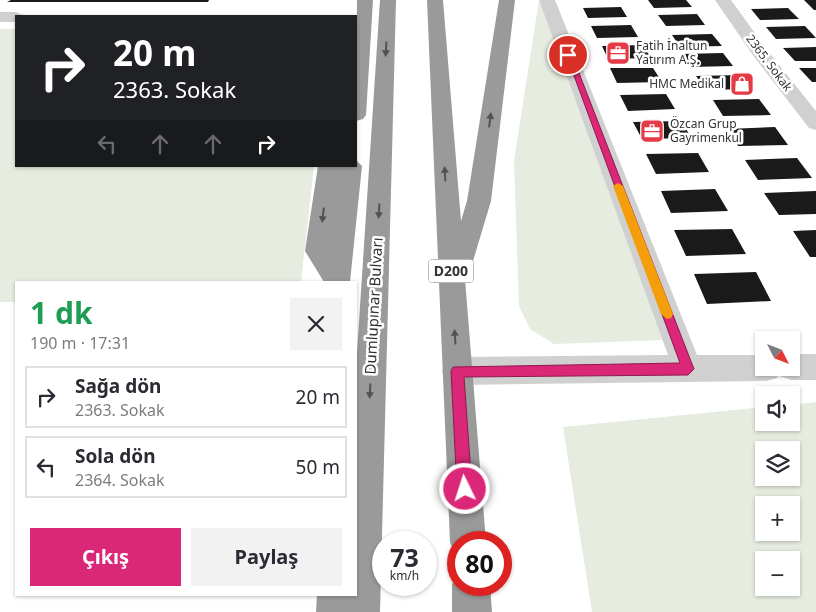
<!DOCTYPE html>
<html lang="tr">
<meta charset="utf-8">
<style>
:root{--surface:#fff;--page:#f2f2f3;--text:#2b2b33;--muted:#7c7c81;--line:#e1e1e2;--accent:#db2777}
body{margin:0;font-family:"Noto Sans",sans-serif;background:var(--page);color:var(--text);height:100vh;display:flex;flex-direction:column;font-size:19px;white-space:nowrap}
*{box-sizing:border-box;margin:0}
p{font-size:16px;color:var(--muted)}
.icon{flex:none;width:28px;height:28px;fill:none;stroke:currentColor;stroke-width:2;stroke-linecap:round;stroke-linejoin:round}
.map{position:relative;flex:1;overflow:hidden}
.drawer{position:absolute;left:15px;top:281px;width:342px;height:315px;display:flex;flex-direction:column;background:var(--surface);border-radius:0px;box-shadow:0 1px 4px #0004}
.drawer>*{flex:none}
.guide{position:absolute;left:15px;top:15px;width:342px;height:152px;border-radius:0px;box-shadow:0 1px 4px #0004;background:#202124;color:#fff;overflow:hidden}
.needle{width:32px;rotate:132deg}
.buttons{position:absolute;left:755px;top:331px;display:grid;gap:10px}
.buttons a{display:grid;place-items:center;width:45px;height:45px;border-radius:0px;background:var(--surface);box-shadow:0 1px 4px #0004;font-size:25px}
.speed{position:absolute;left:372px;top:531px;display:flex;gap:10px;font-size:25px;font-weight:700;text-align:center}
.speed>*{display:grid;place-content:center;width:65px;height:65px;border-radius:50%;background:var(--surface);box-shadow:0 1px 4px #0004;line-height:1}
.speed small{font-size:12px;font-weight:400}
.speed .limit{border:8px solid #d22;background:#fff;color:#111}
.pin{position:absolute;display:grid;place-items:center;width:42px;height:42px;color:#fff;margin:-21px;border:2px solid #fff;border-radius:50%;box-shadow:0 1px 5px #0007}
.me{position:absolute;width:55px;margin:-28px;rotate:356deg;stroke-linejoin:round;filter:drop-shadow(0 0 4px #0008)}
.turn{display:flex;align-items:center;gap:18px;height:105px;padding:0 15px;font-size:22px}
.turn .icon{width:65px;height:65px;stroke-width:2.5}
.turn b{display:block;font-size:35px;line-height:42px}
.lanes{display:flex;align-items:center;height:48px;padding:0 15px;background:#0003;justify-content:center;gap:25px;direction:ltr}
.lanes .off{opacity:.35}
.round{display:grid;place-items:center;flex:none;width:52px;height:52px;border-radius:0px;background:var(--page)}
.headline{display:flex;align-items:center;justify-content:space-between;height:85px;padding:0 15px}
h1{font-size:30px;font-weight:700;line-height:38px;color:#1e9e55}
.action{display:flex;gap:10px;margin-top:auto;padding:10px 15px}
.action a{flex:1;height:58px;border-radius:0px;background:var(--accent);color:#fff;font-size:20px;font-weight:700;line-height:58px;text-align:center}
.action a+a{background:var(--page);color:var(--text)}
ul{padding:0;list-style:none}
li{display:flex;align-items:center;gap:15px;height:62px;margin:0 10px 8px;padding:0 5px;border:2px solid var(--line);border-radius:0px}
li div{flex:1}
li b{display:block;font-size:19px}
li em{font-style:normal}
.map>svg:first-child{display:block}
.green{fill:#e6ecdf;fill-rule:evenodd}
.building{fill:#1a1a1a}
.lines{fill:none;stroke-linecap:round;stroke-linejoin:round}
.street{fill:#d0d0d0;fill-rule:evenodd}
.highway{fill:#9a9a9a;fill-rule:evenodd}
.oneway{fill:#525252}
.route{fill:#db2777;stroke:#8e194d}
.slow{fill:#f59e0b}
.labels{text-anchor:middle;stroke-width:5;stroke-linejoin:round;paint-order:stroke}
.far-poi-label{font-size:12px;fill:#333;stroke:#fff;text-anchor:start}
.far-street-label{font-size:12px;fill:#333;stroke:#fff}
.shield{fill:#fff;stroke:#707070;stroke-width:1}
.shield-label{font-size:14px;font-weight:bold;fill:#333}
.street-label{font-size:15px;fill:#333;stroke:#fff}
</style>
<div class="map">
<svg width="816" height="612" viewBox="0 0 816 612">
<rect width="100%" height="100%" fill="#fff"/>
<!-- green -->
<path class="green" d="M 539,0 L 663,340 L 554,344 L 530,329 L 519,306 L 514,161 Z
M 0,29 L 16,29 L 16,166 L 314,166 L 301,282 L 16,282 L 16,302 L 0,302 Z
M 816,402 L 816,612 L 592,612 L 563,427 L 764,407 L 764,422 L 791,422 L 791,405 ZM 764,450 L 791,450 L 791,478 L 764,478 ZM 764,505 L 791,505 L 791,532 L 764,532 ZM 764,560 L 791,560 L 791,588 L 764,588 Z"/>
<!-- building -->
<path class="building" d="M 11,0 L 209,0 L 208,2 L 7,2 Z
M 648,0 L 686,0 L 692,7 L 654,8 Z
M 804,0 L 816,0 L 816,10 L 814,10 Z
M 621,7 L 627,17 L 588,18 L 583,8 Z
M 788,8 L 799,19 L 760,20 L 751,9 Z
M 697,14 L 705,25 L 666,26 L 658,15 Z
M 631,25 L 638,37 L 597,38 L 591,26 Z
M 805,26 L 816,38 L 776,39 L 766,27 Z
M 712,34 L 722,46 L 680,47 L 672,35 Z
M 643,45 L 651,58 L 608,59 L 602,46 Z
M 816,47 L 816,61 L 795,61 L 783,48 Z
M 723,53 L 733,66 L 690,67 L 681,54 Z
M 610,68 L 653,68 L 662,82 L 617,83 Z
M 799,68 L 816,68 L 816,82 L 812,82 Z
M 740,75 L 751,89 L 706,90 L 696,76 Z
M 666,94 L 675,109 L 628,111 L 620,95 Z
M 759,99 L 771,115 L 723,116 L 713,100 Z
M 682,121 L 691,138 L 642,139 L 633,122 Z
M 775,127 L 788,145 L 738,146 L 727,129 Z
M 698,153 L 709,172 L 656,174 L 646,154 Z
M 797,158 L 812,178 L 758,180 L 745,160 Z
M 715,189 L 728,211 L 671,213 L 661,191 Z
M 816,191 L 816,214 L 779,215 L 764,193 Z
M 732,229 L 746,254 L 686,256 L 674,230 Z
M 816,230 L 816,257 L 810,257 L 793,231 Z
M 756,272 L 771,301 L 707,304 L 694,274 Z"/>
<g class="lines">
<!-- street -->
<path class="street" d="M 539,0 L 555,0 L 697,355 L 764,355 L 764,368 L 791,368 L 791,354 L 816,354 L 816,380 L 791,380 L 780,376 L 779,373 L 777,378 L 766,381 L 457,385 L 446,381 L 442,371 L 446,361 L 457,357 L 668,355 Z
M 715,0 L 731,0 L 767,50 L 816,111 L 816,130 L 809,128 L 755,58 Z
M 0,12 L 16,12 L 24,16 L 16,16 L 16,22 L 0,22 Z"/>
<!-- highway -->
<path class="highway" d="M 357,0 L 373,0 L 366,115 L 363,119 L 356,121 Z
M 380,0 L 396,0 L 380,612 L 316,612 L 317,595 L 356,595 L 356,368 Z
M 427,0 L 443,0 L 461,221 L 467,201 L 499,0 L 515,0 L 491,201 L 470,271 L 465,279 L 486,542 L 459,542 L 459,556 L 455,555 L 450,542 Z
M 356,160 L 362,166 L 350,282 L 324,282 L 305,251 L 318,166 L 356,166 Z
M 457,571 L 459,585 L 490,585 L 492,612 L 452,612 L 452,585 Z"/>
</g>
<!-- one-way arrows -->
<defs><path id="oneway-solid" d="M-6-.8H1V-3.2L6.5 0L1 3.2V.8H-6Z" transform="scale(1.25)"/></defs>
<g class="oneway">
<use href="#oneway-solid" transform="translate(386 49) rotate(93)"/>
<use href="#oneway-solid" transform="translate(490 120) rotate(-83)"/>
<use href="#oneway-solid" transform="translate(445 174) rotate(-93)"/>
<use href="#oneway-solid" transform="translate(379 211) rotate(93)"/>
<use href="#oneway-solid" transform="translate(323 215) rotate(97)"/>
<use href="#oneway-solid" transform="translate(455 337) rotate(-94)"/>
<use href="#oneway-solid" transform="translate(370 391) rotate(93)"/>
</g>
<!-- route -->
<path class="route" d="M 566,54 L 572,55 L 694,369 L 688,375 L 464,377 L 472,489 L 470,494 L 465,496 L 460,494 L 457,489 L 451,371 L 453,367 L 680,363 Z"/>
<!-- slow -->
<path class="slow" d="M 618,183 L 623,186 L 673,314 L 671,318 L 667,319 L 661,314 L 613,186 Z"/>
<!-- icons -->
<defs>
<g id="office-square" transform="scale(1.25)"><rect x="-9" y="-9" width="18" height="18" rx="4" fill="#e63946" stroke="#fff"/><path d="M-6-3h4V-5.5h4V-3h4V5H-6ZM-1-4.5V-3h2v-1.5ZM-6 0V1H6V0Z" fill="#fff"/></g>
<g id="shop-square" transform="scale(1.25)"><rect x="-9" y="-9" width="18" height="18" rx="4" fill="#e63946" stroke="#fff"/><path d="M-5-2.5h2.3a2.7 3.5 0 0 1 5.4 0H5L5.5 6h-11ZM-1.5-2.5h3a1.5 2.3 0 0 0-3 0Z" fill="#fff"/></g>
</defs>
<g fill-rule="evenodd">
<use href="#office-square" x="618" y="53"/>
<use href="#shop-square" x="742" y="84"/>
<use href="#office-square" x="652" y="131"/>
</g>
<g class="labels">
<!-- far-poi labels -->
<g class="far-poi-label">
<text x="636" y="50">Fatih İnaltun<tspan x="636" dy="14">Yatırım A.Ş.</tspan></text>
<text x="724" y="88" text-anchor="end">HMC Medikal</text>
<text x="670" y="128">Özcan Grup<tspan x="670" dy="14">Gayrimenkul</tspan></text>
</g>
<!-- far-street labels -->
<g class="far-street-label">
<text transform="translate(769 63) rotate(53)" y="4">2365. Sokak</text>
</g>
<!-- shield labels -->
<rect class="shield" x="428.5" y="259.5" width="45" height="23" rx="4"/>
<g class="shield-label">
<text x="451" y="276">D200</text>
</g>
<!-- street labels -->
<g class="street-label">
<text transform="translate(374 306) rotate(-87)" y="5">Dumlupınar Bulvarı</text>
</g>
</g>
</svg>
<div class="buttons">
<a><svg class="needle" viewBox="-14 -14 28 28"><path d="M0-13l5 13h-10z" fill="#e53935"/><path d="M0 13l5-13h-10z" fill="#7c7c81"/></svg></a>
<a><svg class="icon" aria-label="sound" viewBox="0 0 24 24"><path d="M4 9h4l5-4v14l-5-4H4zM17 9q2 3 0 6"/></svg></a>
<a><svg class="icon" aria-label="layers" viewBox="0 0 24 24"><path d="M12 4l9 5-9 5-9-5zM3 14l9 5 9-5"/></svg></a>
<a>+</a>
<a>−</a>
</div>
<div class="speed"><div>73<small>km/h</small></div><div class="limit">80</div></div>
<div class="pin" style="left:568px;top:55px;background:#d93025"><svg class="icon" aria-label="arrive" viewBox="0 0 24 24"><path d="M6 21V4h12l-3 4 3 4H6"/></svg></div>
<svg class="me" style="left:465px;top:489px" viewBox="-20 -20 40 40"><circle r="17" fill="#db2777" stroke="#fff" stroke-width="3"/><path d="M0-11L8 9 0 5-8 9z" fill="#fff"/></svg>
<div class="guide">
<div class="turn"><svg class="icon" aria-label="right" viewBox="0 0 24 24"><path d="M7 20v-9h11M14 6l5 5-5 5"/></svg><div><b>20 m</b>2363. Sokak</div></div>
<div class="lanes"><svg class="icon off" aria-label="left" viewBox="0 0 24 24"><path d="M17 20v-9H6M10 6l-5 5 5 5"/></svg><svg class="icon off" aria-label="ahead" viewBox="0 0 24 24"><path d="M12 20V5M6 11l6-6 6 6"/></svg><svg class="icon off" aria-label="ahead" viewBox="0 0 24 24"><path d="M12 20V5M6 11l6-6 6 6"/></svg><svg class="icon" aria-label="right" viewBox="0 0 24 24"><path d="M7 20v-9h11M14 6l5 5-5 5"/></svg></div>
</div>
<section class="drawer">
<div class="headline"><div><h1>1 dk</h1><p>190 m · 17:31</p></div><a class="round"><svg class="icon" aria-label="close" viewBox="0 0 24 24"><path d="M6 6l12 12M18 6L6 18"/></svg></a></div>
<ul>
<li><svg class="icon" aria-label="right" viewBox="0 0 24 24"><path d="M7 20v-9h11M14 6l5 5-5 5"/></svg><div><b>Sağa dön</b><p>2363. Sokak</p></div><em>20 m</em></li>
<li><svg class="icon" aria-label="left" viewBox="0 0 24 24"><path d="M17 20v-9H6M10 6l-5 5 5 5"/></svg><div><b>Sola dön</b><p>2364. Sokak</p></div><em>50 m</em></li>
</ul>
<div class="action"><a>Çıkış</a><a>Paylaş</a></div>
</section>
</div>
